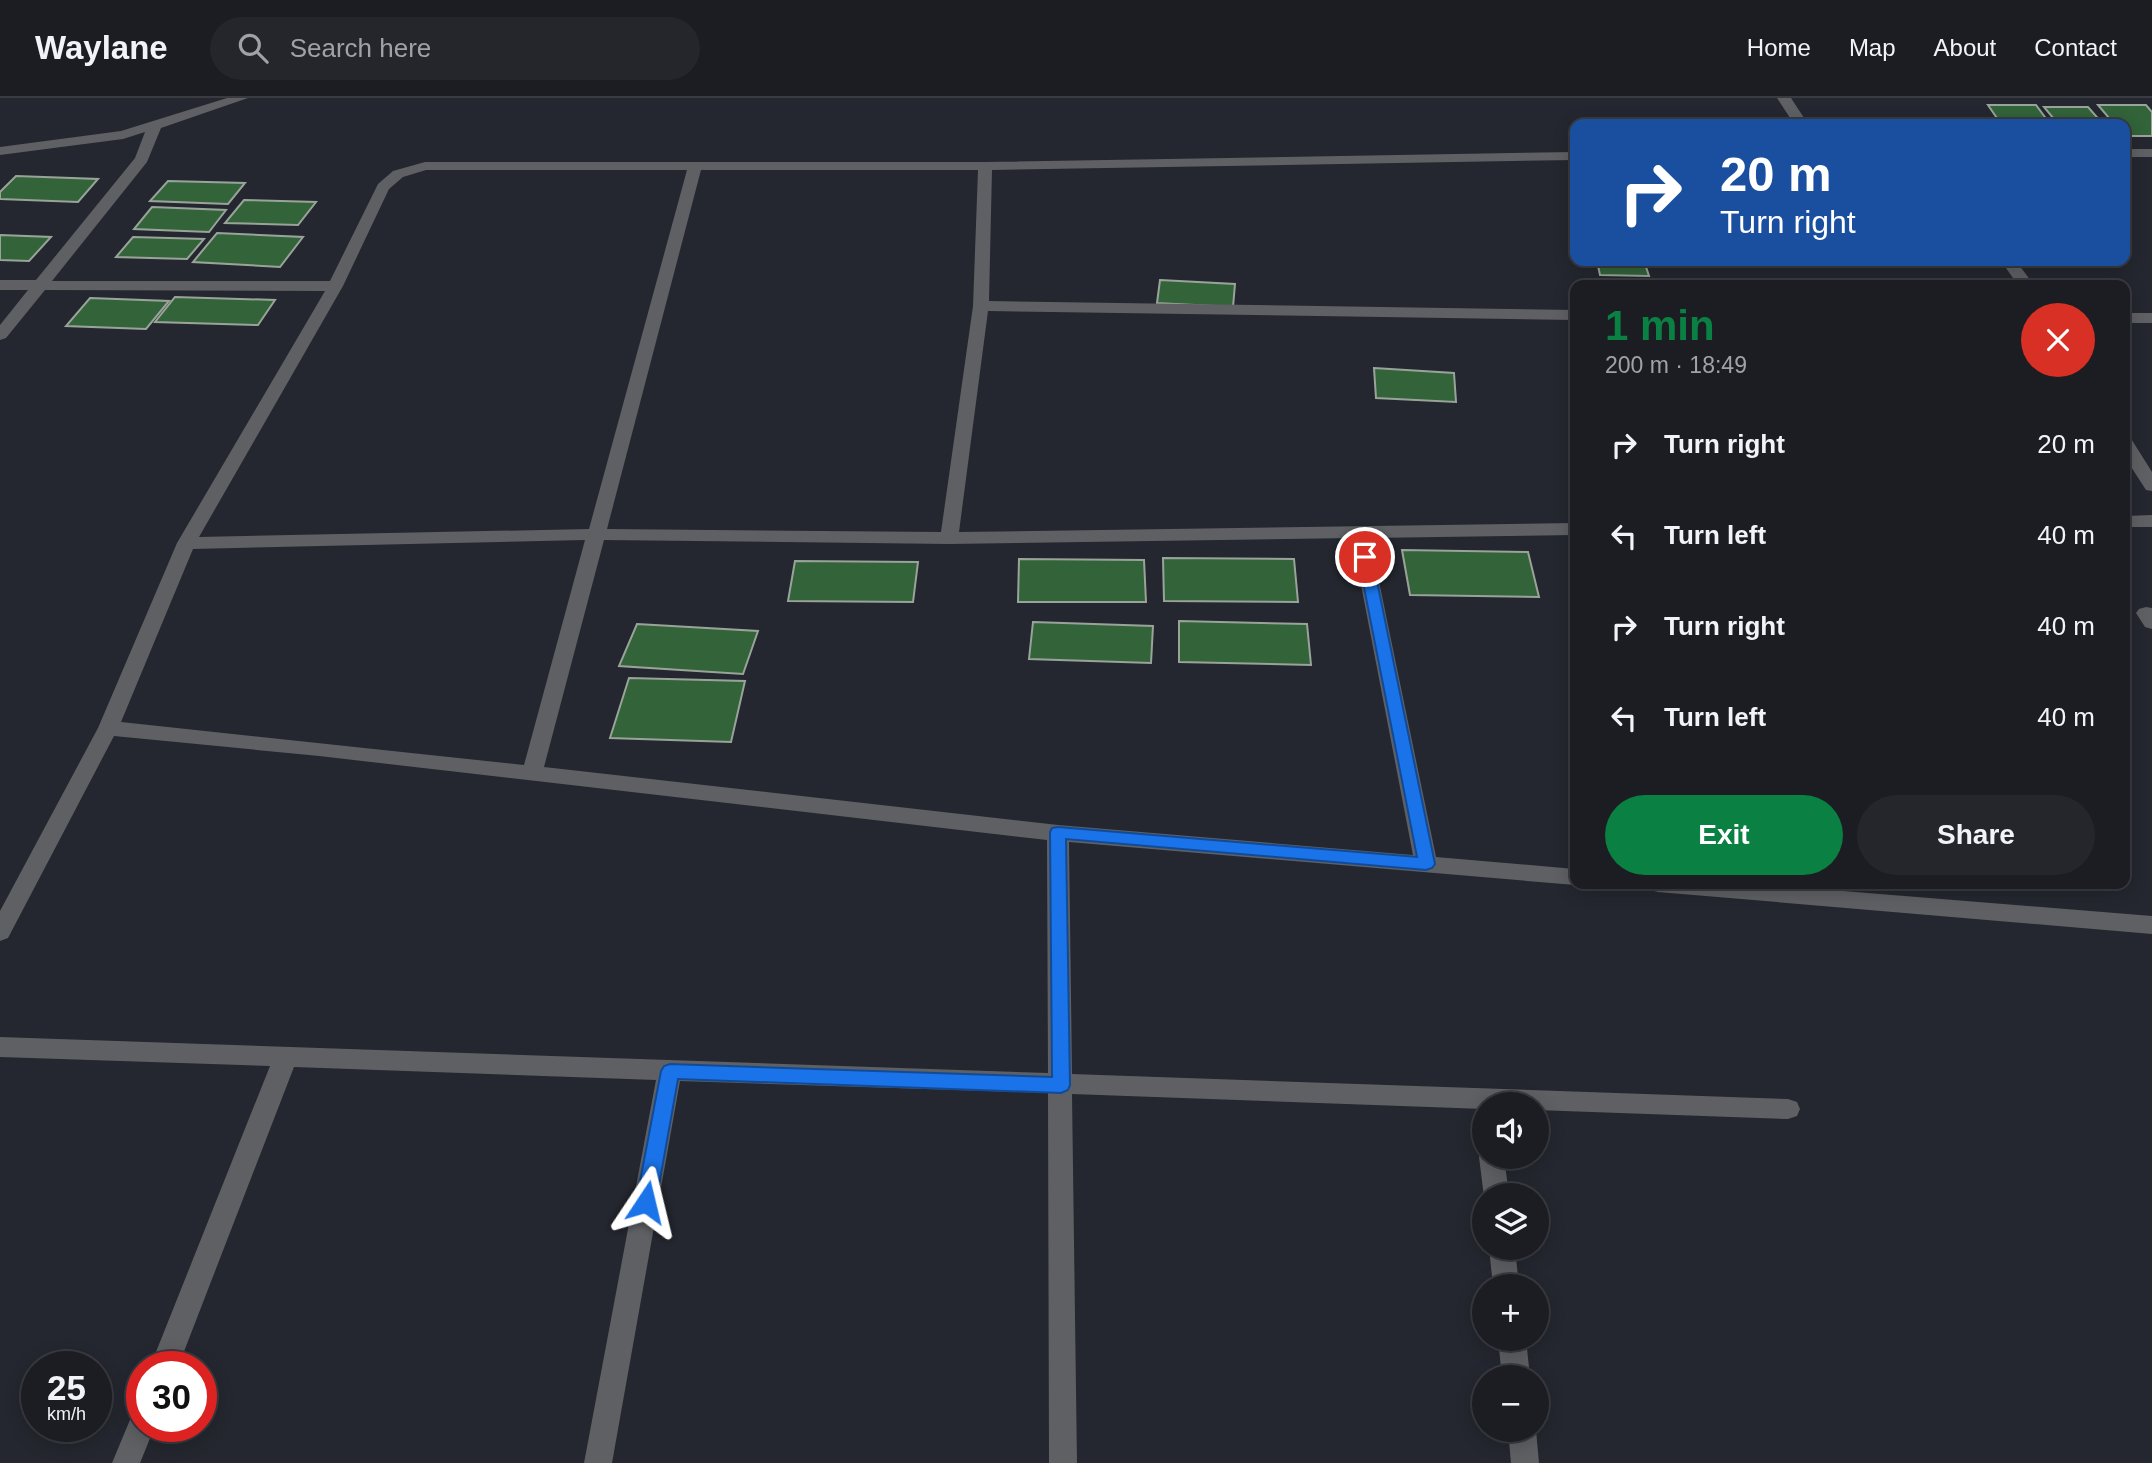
<!DOCTYPE html>
<meta charset="utf-8">
<style>
:root{--surface:#1b1d23;--page:#24262b;--text:#f1f3f6;--muted:#a0a2a6;--line:#393b41;--accent:#0b8043}
body{margin:0;font-family:Helvetica,sans-serif;background:var(--page);color:var(--text);height:100vh;display:flex;flex-direction:column;font-size:26px;white-space:nowrap}
*{box-sizing:border-box;margin:0}
p{font-size:23px;color:var(--muted)}
.icon{flex:none;width:38px;height:38px;fill:none;stroke:currentColor;stroke-width:2;stroke-linecap:round;stroke-linejoin:round}
.map{position:relative;flex:1;overflow:hidden}
.drawer{position:absolute;left:1570px;top:182px;width:560px;height:609px;display:flex;flex-direction:column;background:var(--surface);border-radius:14px;box-shadow:0 4px 18px #0003,0 0 0 2px var(--line)}
.drawer>*{flex:none}
.banner{position:absolute;left:1570px;top:21px;width:560px;height:147px;border-radius:14px;box-shadow:0 4px 18px #0003,0 0 0 2px var(--line);background:#1a4fa0;color:#fff;overflow:hidden}
.tools{position:absolute;left:1472px;top:994px;display:grid;gap:14px}
.tools a{display:grid;place-items:center;width:77px;height:77px;border-radius:50%;background:var(--surface);box-shadow:0 4px 18px #0003,0 0 0 2px var(--line);font-size:35px}
.speed{position:absolute;left:21px;top:1253px;display:flex;gap:14px;font-size:35px;font-weight:700;text-align:center}
.speed>*{display:grid;place-content:center;width:91px;height:91px;border-radius:50%;background:var(--surface);box-shadow:0 4px 18px #0003,0 0 0 2px var(--line);line-height:1}
.speed small{font-size:18px;font-weight:400}
.speed .limit{border:10px solid #d22;background:#fff;color:#111}
.pin{position:absolute;display:grid;place-items:center;width:60px;height:60px;color:#fff;margin:-30px;border:4px solid #fff;border-radius:50%;box-shadow:0 2px 7px #0007}
.me{position:absolute;width:77px;margin:-38px;rotate:10deg;stroke-linejoin:round;filter:drop-shadow(0 0 5px #0008)}
.turn{display:flex;align-items:center;gap:24px;height:147px;padding:0 35px;font-size:32px}
.turn .icon{width:91px;height:91px;stroke-width:2.5}
.turn b{display:block;font-size:49px;line-height:60px}
.round{display:grid;place-items:center;flex:none;width:74px;height:74px;border-radius:37px;background:var(--page)}
.headline{display:flex;align-items:center;justify-content:space-between;height:119px;padding:0 35px}
h1{font-size:42px;font-weight:700;line-height:52px;color:var(--accent)}
.action{display:flex;gap:14px;margin-top:auto;padding:14px 35px}
.action a{flex:1;height:80px;border-radius:42px;background:var(--accent);color:#fff;font-size:28px;font-weight:700;line-height:80px;text-align:center}
.action a+a{background:var(--page);color:var(--text)}
ul{padding:0;list-style:none}
li{display:flex;align-items:center;gap:21px;height:91px;padding:0 35px}
li div{flex:1}
li b{display:block;font-size:26px}
li em{font-style:normal}
header{display:flex;align-items:center;gap:42px;box-sizing:border-box;height:98px;padding:0 35px;background:var(--surface);border-bottom:2px solid var(--line)}
header strong{font-size:33px}
nav{display:flex;gap:38px;margin-inline-start:auto;font-size:24px}
.search{width:490px;height:63px;background:var(--page);display:flex;align-items:center;gap:18px;box-sizing:border-box;padding:0 24px;border-radius:38px;color:var(--muted);font-size:26px}
.map>svg:first-child{display:block}
.building{fill:#326339;stroke:#9aa39a;stroke-width:2}
.lines{fill:none;stroke-linecap:round;stroke-linejoin:round}
.street{fill:#5e6064;fill-rule:evenodd}
.route{fill:#1a73e8;stroke:#114b97;stroke-width:2}
</style>
<header>
<strong>Waylane</strong>
<div class="search"><svg class="icon" aria-label="search" viewBox="0 0 24 24"><circle cx="10" cy="10" r="6"/><path d="M15 15l6 6"/></svg>Search here</div>
<nav><a>Home</a><a>Map</a><a>About</a><a>Contact</a></nav>
</header>
<div class="map">
<svg width="2152" height="1365" viewBox="0 0 2152 1365">
<rect width="100%" height="100%" fill="#24272f"/>
<!-- building -->
<path class="building" d="M 1988,7 L 2036,7 L 2050,26 L 2001,26 Z
M 2098,7 L 2146,7 L 2152,14 L 2152,38 L 2124,38 L 2124,26 L 2114,26 Z
M 2044,9 L 2088,9 L 2103,26 L 2058,26 Z
M 16,78 L 98,81 L 78,104 L 0,101 L 0,94 Z
M 168,83 L 245,85 L 228,106 L 150,103 Z
M 244,102 L 316,104 L 298,127 L 225,125 Z
M 152,109 L 226,112 L 209,134 L 134,131 Z
M 217,135 L 303,139 L 280,169 L 193,164 Z
M 0,137 L 51,139 L 29,163 L 0,162 Z
M 133,139 L 204,141 L 187,161 L 116,159 Z
M 1597,163 L 1644,163 L 1649,178 L 1600,177 Z
M 1160,182 L 1235,186 L 1233,209 L 1157,205 Z
M 175,199 L 275,202 L 258,227 L 155,224 Z
M 90,200 L 169,203 L 146,231 L 66,228 Z
M 1374,270 L 1454,275 L 1456,304 L 1376,300 Z
M 1402,452 L 1528,454 L 1539,499 L 1410,497 Z
M 1163,460 L 1294,461 L 1298,504 L 1164,503 Z
M 1019,461 L 1144,462 L 1146,504 L 1018,504 Z
M 795,463 L 918,464 L 913,504 L 788,503 Z
M 1179,523 L 1307,526 L 1311,567 L 1179,564 Z
M 1033,524 L 1153,528 L 1151,565 L 1029,561 Z
M 637,526 L 758,533 L 743,576 L 619,568 Z
M 629,580 L 745,583 L 731,644 L 610,640 Z"/>
<g class="lines">
<!-- street -->
<path class="street" d="M 227,0 L 248,0 L 161,30 L 147,64 L 52,183 L 330,183 L 378,86 L 393,73 L 425,64 L 985,64 L 1575,54 L 1575,62 L 992,72 L 989,203 L 1575,212 L 1575,222 L 988,213 L 959,434 L 1575,425 L 1575,437 L 1370,440 L 1436,759 L 1575,771 L 1575,786 L 1580,786 L 1575,787 L 1069,744 L 1072,976 L 1788,1001 L 1797,1004 L 1800,1011 L 1797,1018 L 1788,1021 L 1536,1012 L 1536,1006 L 1484,1006 L 1484,1011 L 1072,996 L 1077,1365 L 1049,1365 L 1048,995 L 680,983 L 612,1365 L 584,1365 L 656,982 L 294,969 L 178,1269 L 150,1269 L 270,968 L 0,959 L 0,939 L 1048,975 L 1047,742 L 319,658 L 114,638 L 8,840 L 0,843 L 0,813 L 98,630 L 177,445 L 325,193 L 45,192 L 6,240 L 0,242 L 0,227 L 28,192 L 0,192 L 0,182 L 36,182 L 135,60 L 145,34 L 123,41 L 0,57 L 0,49 L 121,33 ZM 426,72 L 687,72 L 589,431 L 199,439 L 343,188 L 389,91 L 403,79 ZM 701,72 L 978,72 L 973,208 L 941,434 L 607,431 ZM 1352,440 L 1413,757 L 1058,727 L 544,669 L 604,442 L 949,446 ZM 585,442 L 524,667 L 121,624 L 193,451 Z
M 1777,0 L 1791,0 L 1808,26 L 1794,26 Z
M 2124,51 L 2152,51 L 2152,59 L 2124,59 Z
M 2001,163 L 2016,163 L 2034,187 L 2018,187 Z
M 2124,215 L 2152,215 L 2152,225 L 2124,225 Z
M 2124,338 L 2130,339 L 2152,374 L 2152,393 L 2146,392 L 2124,358 Z
M 2152,417 L 2152,429 L 2124,429 L 2124,418 Z
M 2146,509 L 2152,510 L 2152,531 L 2145,529 L 2136,515 L 2139,511 Z
M 1647,786 L 1755,786 L 2152,818 L 2152,836 L 1658,794 L 1650,792 Z
M 1483,1051 L 1484,1059 L 1504,1059 L 1509,1097 L 1484,1099 L 1479,1059 Z
M 1489,1150 L 1515,1150 L 1519,1188 L 1493,1188 Z
M 1498,1241 L 1526,1241 L 1530,1279 L 1502,1279 Z
M 142,1313 L 142,1328 L 155,1328 L 140,1365 L 112,1365 L 132,1317 Z
M 1508,1332 L 1536,1332 L 1539,1365 L 1511,1365 Z"/>
</g>
<!-- route -->
<path class="route" d="M 1365,455 L 1372,459 L 1435,766 L 1432,770 L 1426,772 L 1066,741 L 1070,987 L 1068,992 L 1061,995 L 678,981 L 656,1104 L 653,1110 L 646,1112 L 639,1110 L 636,1104 L 661,973 L 664,968 L 670,966 L 1052,979 L 1050,734 L 1052,730 L 1058,729 L 1417,759 L 1358,459 Z"/>
</svg>
<div class="tools">
<a><svg class="icon" aria-label="sound" viewBox="0 0 24 24"><path d="M4 9h4l5-4v14l-5-4H4zM17 9q2 3 0 6"/></svg></a>
<a><svg class="icon" aria-label="layers" viewBox="0 0 24 24"><path d="M12 4l9 5-9 5-9-5zM3 14l9 5 9-5"/></svg></a>
<a>+</a>
<a>−</a>
</div>
<div class="speed"><div>25<small>km/h</small></div><div class="limit">30</div></div>
<div class="pin" style="left:1365px;top:459px;background:#d93025"><svg class="icon" aria-label="arrive" viewBox="0 0 24 24"><path d="M6 21V4h12l-3 4 3 4H6"/></svg></div>
<svg class="me" style="left:646px;top:1104px" viewBox="-20 -20 40 40"><path d="M0-17L14 15 0 8-14 15z" fill="#1a73e8" stroke="#fff" stroke-width="4"/></svg>
<div class="banner">
<div class="turn"><svg class="icon" aria-label="right" viewBox="0 0 24 24"><path d="M7 20v-9h11M14 6l5 5-5 5"/></svg><div><b>20 m</b>Turn right</div></div>
</div>
<section class="drawer">
<div class="headline"><div><h1>1 min</h1><p>200 m · 18:49</p></div><a class="round" style="background:#d93025;color:#fff"><svg class="icon" aria-label="close" viewBox="0 0 24 24"><path d="M6 6l12 12M18 6L6 18"/></svg></a></div>
<ul>
<li><svg class="icon" aria-label="right" viewBox="0 0 24 24"><path d="M7 20v-9h11M14 6l5 5-5 5"/></svg><div><b>Turn right</b></div><em>20 m</em></li>
<li><svg class="icon" aria-label="left" viewBox="0 0 24 24"><path d="M17 20v-9H6M10 6l-5 5 5 5"/></svg><div><b>Turn left</b></div><em>40 m</em></li>
<li><svg class="icon" aria-label="right" viewBox="0 0 24 24"><path d="M7 20v-9h11M14 6l5 5-5 5"/></svg><div><b>Turn right</b></div><em>40 m</em></li>
<li><svg class="icon" aria-label="left" viewBox="0 0 24 24"><path d="M17 20v-9H6M10 6l-5 5 5 5"/></svg><div><b>Turn left</b></div><em>40 m</em></li>
</ul>
<div class="action"><a>Exit</a><a>Share</a></div>
</section>
</div>
